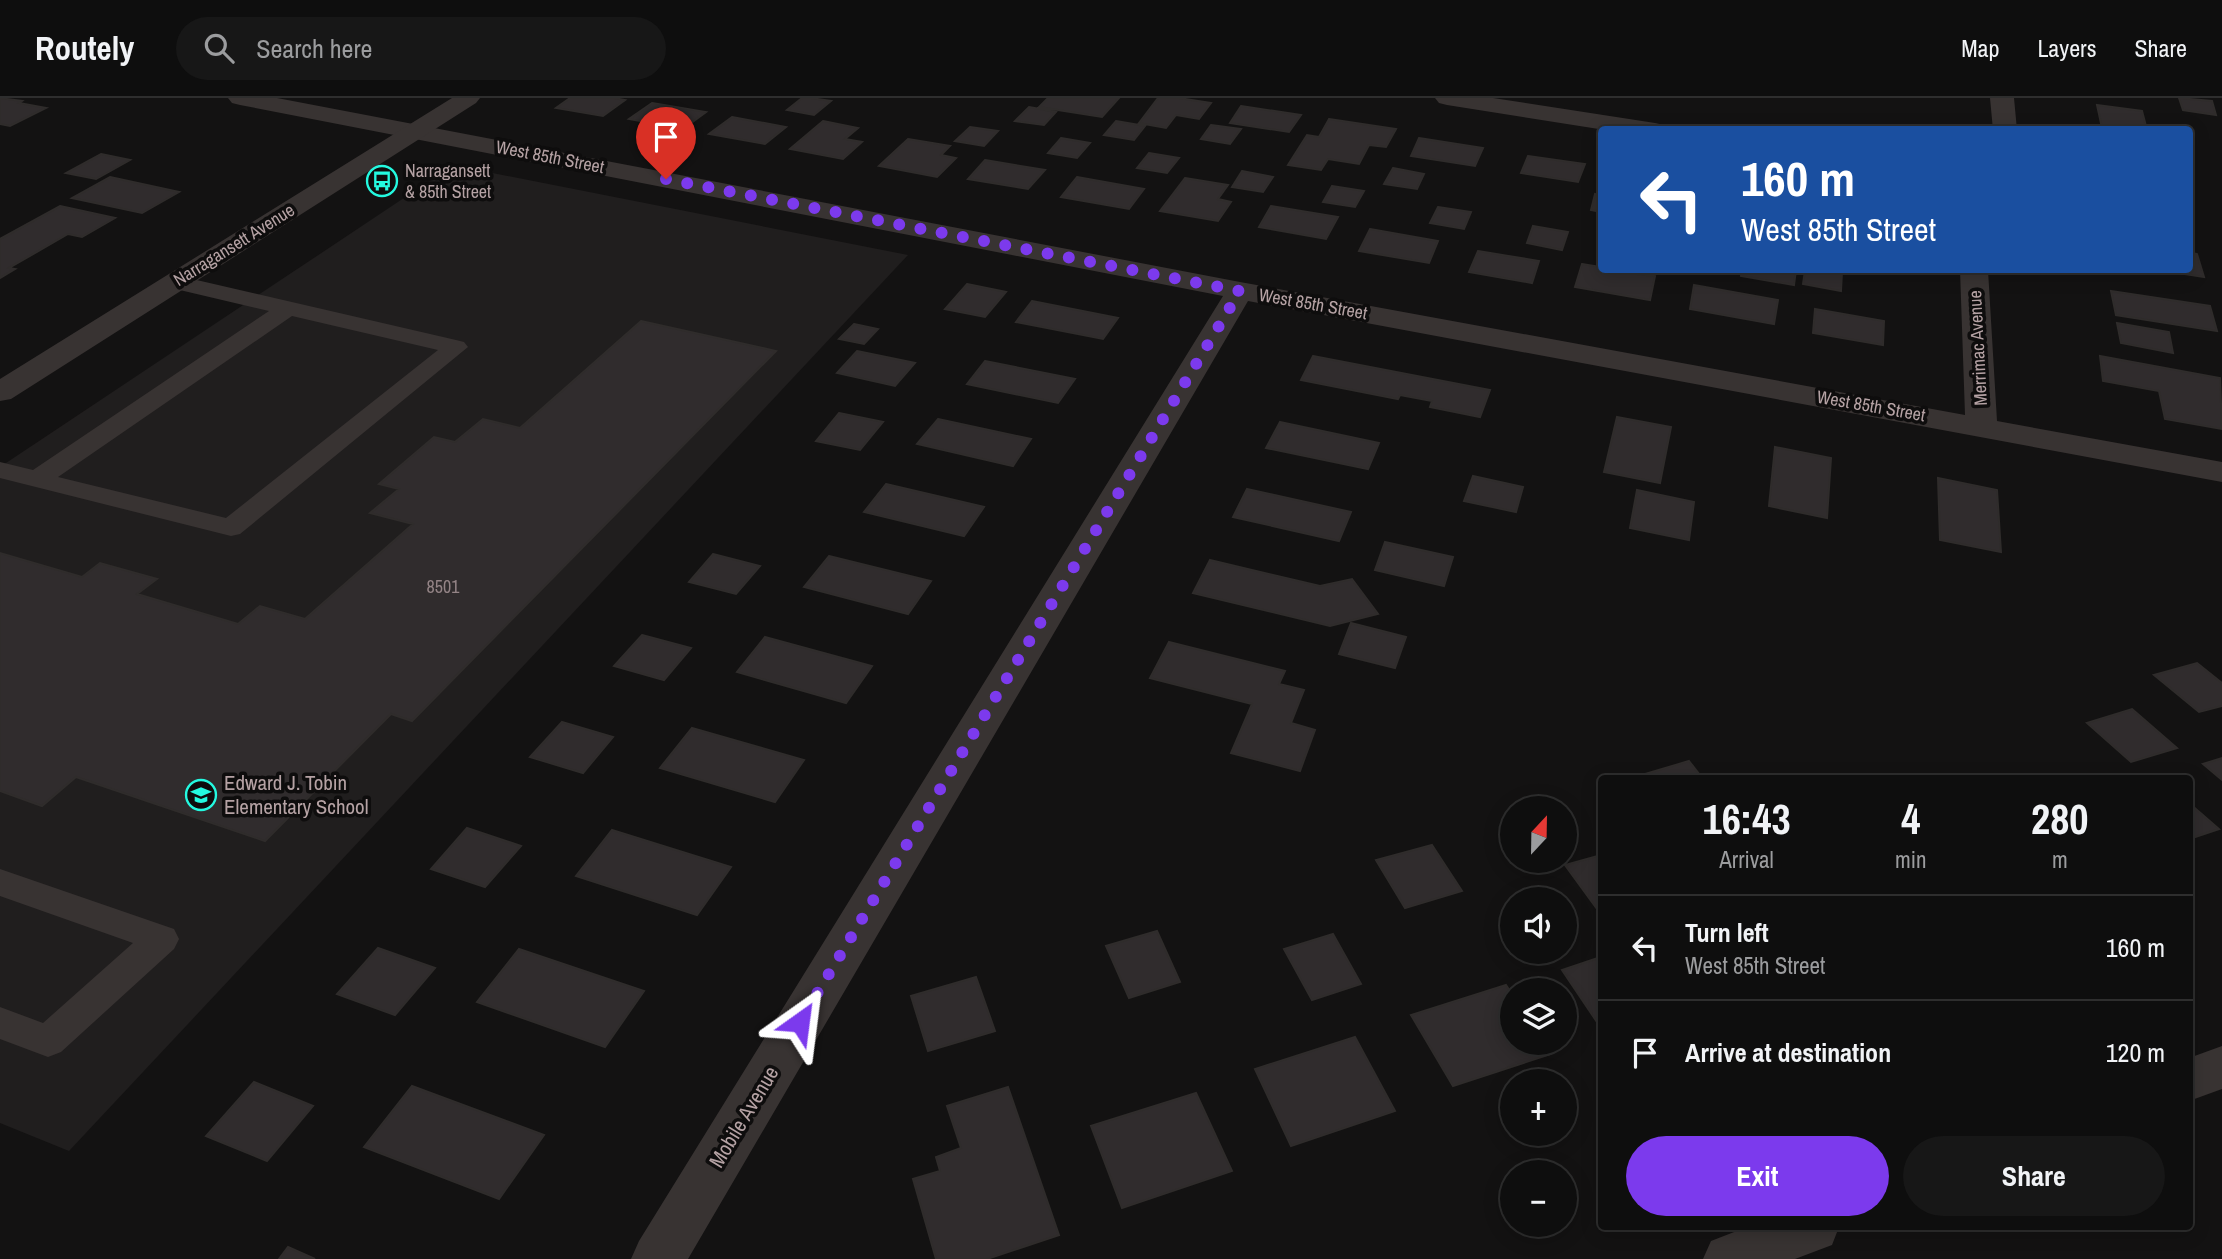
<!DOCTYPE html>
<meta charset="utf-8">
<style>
:root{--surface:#0e0e0e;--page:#171717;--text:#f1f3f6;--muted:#9b9c9e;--line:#2e2e2e;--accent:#7c3aed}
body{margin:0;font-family:"Archivo Narrow",sans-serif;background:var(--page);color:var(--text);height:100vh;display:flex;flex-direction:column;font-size:26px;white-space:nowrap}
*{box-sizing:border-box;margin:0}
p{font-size:23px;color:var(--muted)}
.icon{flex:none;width:38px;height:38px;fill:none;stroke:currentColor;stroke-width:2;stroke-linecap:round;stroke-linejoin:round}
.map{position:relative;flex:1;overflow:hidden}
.drawer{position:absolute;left:1598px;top:677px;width:595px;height:455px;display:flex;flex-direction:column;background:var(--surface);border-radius:7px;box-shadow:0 4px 18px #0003,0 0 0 2px var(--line)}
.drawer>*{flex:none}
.banner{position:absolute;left:1598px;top:28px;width:595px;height:147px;border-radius:7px;box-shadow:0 4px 18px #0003,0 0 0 2px var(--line);background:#1a4fa0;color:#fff;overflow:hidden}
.needle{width:46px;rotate:22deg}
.controls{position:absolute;left:1500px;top:698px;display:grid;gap:14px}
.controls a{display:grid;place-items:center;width:77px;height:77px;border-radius:50%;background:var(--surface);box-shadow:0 4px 18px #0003,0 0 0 2px var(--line);font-size:35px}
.pin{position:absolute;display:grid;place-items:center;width:60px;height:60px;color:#fff;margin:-72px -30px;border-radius:50% 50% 50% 0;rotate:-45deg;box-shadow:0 0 7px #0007}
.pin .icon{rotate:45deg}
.me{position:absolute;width:77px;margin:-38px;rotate:31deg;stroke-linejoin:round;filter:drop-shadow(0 0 5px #0008)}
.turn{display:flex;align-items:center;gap:24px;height:147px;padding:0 28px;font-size:32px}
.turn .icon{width:91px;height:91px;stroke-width:2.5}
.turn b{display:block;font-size:49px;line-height:60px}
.eta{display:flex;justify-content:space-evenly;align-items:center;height:119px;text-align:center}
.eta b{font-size:42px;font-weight:700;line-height:49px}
.button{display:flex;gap:14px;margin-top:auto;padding:14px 28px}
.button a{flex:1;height:80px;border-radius:42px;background:var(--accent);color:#fff;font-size:28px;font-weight:700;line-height:80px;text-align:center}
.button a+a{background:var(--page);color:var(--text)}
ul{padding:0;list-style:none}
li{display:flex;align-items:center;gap:21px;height:105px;padding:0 28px;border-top:2px solid var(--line)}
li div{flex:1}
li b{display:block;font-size:26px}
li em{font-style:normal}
header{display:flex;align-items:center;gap:42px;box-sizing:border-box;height:98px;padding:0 35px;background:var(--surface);border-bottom:2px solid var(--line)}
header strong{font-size:33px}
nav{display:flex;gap:38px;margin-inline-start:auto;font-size:24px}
.search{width:490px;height:63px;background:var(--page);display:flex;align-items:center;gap:18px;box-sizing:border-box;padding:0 24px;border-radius:38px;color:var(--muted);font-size:26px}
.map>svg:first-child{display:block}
.built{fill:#201e1e}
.building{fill:#302c2d;stroke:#2f2c2b;stroke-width:2}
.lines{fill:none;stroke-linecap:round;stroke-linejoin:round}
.service{fill:#383332;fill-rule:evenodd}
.minor{fill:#383332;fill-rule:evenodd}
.tertiary{fill:#383332;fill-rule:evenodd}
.route{stroke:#7c3aed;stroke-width:12;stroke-dasharray:0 21.6}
.labels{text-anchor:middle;stroke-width:7;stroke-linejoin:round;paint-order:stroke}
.far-street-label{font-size:18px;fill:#b5a2a4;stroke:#0e0d0d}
.far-poi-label{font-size:18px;fill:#b5a2a4;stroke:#0e0d0d;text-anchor:start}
.number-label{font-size:18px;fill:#948486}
.poi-label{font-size:21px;fill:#b5a2a4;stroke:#0e0d0d;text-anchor:start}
.street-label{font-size:21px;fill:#b5a2a4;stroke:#0e0d0d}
</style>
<header>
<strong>Routely</strong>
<div class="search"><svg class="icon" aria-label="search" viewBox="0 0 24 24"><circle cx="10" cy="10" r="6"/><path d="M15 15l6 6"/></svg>Search here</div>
<nav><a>Map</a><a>Layers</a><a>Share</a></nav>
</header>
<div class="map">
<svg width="2222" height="1161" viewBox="0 0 2222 1161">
<rect width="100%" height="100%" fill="#131212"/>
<!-- built -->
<path class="built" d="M 467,70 L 908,157 L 69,1053 L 0,1025 L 0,369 L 440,76 Z"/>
<!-- building -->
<path class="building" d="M 0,0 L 22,3 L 19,5 L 46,10 L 10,28 L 0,26 Z
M 570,0 L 614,0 L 625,2 L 603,18 L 556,10 Z
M 802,0 L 811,0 L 831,3 L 814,17 L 787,12 Z
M 1048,0 L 1119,0 L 1102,19 L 1039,9 Z
M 1158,0 L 1179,0 L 1211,5 L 1199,21 L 1176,17 L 1166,30 L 1139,25 Z
M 2179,0 L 2212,3 L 2216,17 L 2183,12 Z
M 652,5 L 706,14 L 683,31 L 629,21 Z
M 2097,7 L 2142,13 L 2147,32 L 2102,30 Z
M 1241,8 L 1301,17 L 1289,34 L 1230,25 Z
M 1029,9 L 1056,14 L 1044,27 L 1015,23 Z
M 732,19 L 786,29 L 765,46 L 709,36 Z
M 1329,21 L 1396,31 L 1386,49 L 1369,47 L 1359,66 L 1328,61 L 1321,72 L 1288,67 L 1307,37 L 1319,39 Z
M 823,23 L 858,30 L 845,41 L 862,44 L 843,61 L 790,51 Z
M 1116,23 L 1145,28 L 1134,42 L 1104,37 Z
M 1211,27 L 1241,31 L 1230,46 L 1201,41 Z
M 970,29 L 998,33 L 984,48 L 955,43 Z
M 1061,40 L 1090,45 L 1077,60 L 1048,55 Z
M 1419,40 L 1483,50 L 1475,68 L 1411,58 Z
M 908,41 L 950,48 L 941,57 L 956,60 L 937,79 L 879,68 Z
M 1149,55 L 1179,60 L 1167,75 L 1137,70 Z
M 101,56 L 130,62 L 96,81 L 66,75 Z
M 1528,58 L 1585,66 L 1578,84 L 1521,75 Z
M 985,62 L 1045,72 L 1028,91 L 968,81 Z
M 1393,70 L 1424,76 L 1417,91 L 1384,86 Z
M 1242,73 L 1273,79 L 1263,94 L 1232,89 Z
M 110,79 L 179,94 L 142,115 L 72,100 Z
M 1077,79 L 1144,91 L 1129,111 L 1061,99 Z
M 1185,80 L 1228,87 L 1218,101 L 1231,104 L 1218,123 L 1160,113 Z
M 1332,88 L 1364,93 L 1355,109 L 1323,104 Z
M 1595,96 L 1601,97 L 1601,114 L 1591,112 Z
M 60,108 L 115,120 L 82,139 L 68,136 L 9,170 L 15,171 L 0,180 L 0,141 Z
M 1271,108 L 1338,119 L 1326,141 L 1259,129 Z
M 1438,109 L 1471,114 L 1464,131 L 1430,125 Z
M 1533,128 L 1568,134 L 1562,152 L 1527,145 Z
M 1370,131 L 1438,143 L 1429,165 L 1359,153 Z
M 1478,153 L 1539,163 L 1532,185 L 1469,174 Z
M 2189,154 L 2197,156 L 2204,179 L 2159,172 L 2189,172 Z
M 1582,166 L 1601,169 L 1601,172 L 1655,178 L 1650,202 L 1575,189 Z
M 1742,172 L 1796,172 L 1794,187 L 1741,178 Z
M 1805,172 L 1842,174 L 1841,193 L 1803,186 Z
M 967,186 L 1006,194 L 985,219 L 945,211 Z
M 1694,187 L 1778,202 L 1774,226 L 1690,211 Z
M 2111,193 L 2210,208 L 2217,233 L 2116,217 Z
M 1032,203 L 1118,220 L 1103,241 L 1016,224 Z
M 1815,211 L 1884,223 L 1883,247 L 1813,235 Z
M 641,223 L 776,253 L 412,623 L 391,616 L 265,743 L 76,679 L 42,708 L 0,693 L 0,455 L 82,479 L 100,465 L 157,481 L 137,496 L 238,526 L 260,508 L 305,521 L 413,426 L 370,415 L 399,391 L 379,386 L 434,339 L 455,344 L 483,321 L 520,330 Z
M 2117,225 L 2169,234 L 2173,255 L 2121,245 Z
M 854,226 L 878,231 L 864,246 L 839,241 Z
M 857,253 L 915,265 L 895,288 L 837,275 Z
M 1313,258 L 1490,292 L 1480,319 L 1430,309 L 1432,303 L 1400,297 L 1398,301 L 1301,282 Z
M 2100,258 L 2220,280 L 2222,331 L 2165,321 L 2159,293 L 2103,283 Z
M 985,263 L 1075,281 L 1058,305 L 967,286 Z
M 839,315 L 883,324 L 860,352 L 816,343 Z
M 1617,319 L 1671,329 L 1660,385 L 1604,374 Z
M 938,321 L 1031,341 L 1013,368 L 917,346 Z
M 1280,324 L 1379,345 L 1368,371 L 1266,350 Z
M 1775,349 L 1831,360 L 1827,420 L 1769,408 Z
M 1473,378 L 1523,389 L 1516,414 L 1464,403 Z
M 1938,380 L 1997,392 L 2001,454 L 1940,442 Z
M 886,386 L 984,409 L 964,438 L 864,414 Z
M 1247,391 L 1351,414 L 1339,443 L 1233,419 Z
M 1637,392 L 1694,404 L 1689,442 L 1630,430 Z
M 1385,444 L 1453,459 L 1444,488 L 1375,472 Z
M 713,456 L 760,468 L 736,496 L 689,484 Z
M 829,458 L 931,483 L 908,516 L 804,489 Z
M 1210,462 L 1320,488 L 1352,481 L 1378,516 L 1330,528 L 1193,495 Z
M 1351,525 L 1406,539 L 1395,570 L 1339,556 Z
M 642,537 L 691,550 L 664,582 L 614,568 Z
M 765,539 L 872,568 L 846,605 L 737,574 Z
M 1169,544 L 1285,573 L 1279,586 L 1304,592 L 1291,625 L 1315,632 L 1300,673 L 1231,655 L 1252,606 L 1150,580 Z
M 2197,565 L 2222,585 L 2222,608 L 2199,614 L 2154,577 Z
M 2132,611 L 2177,650 L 2131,664 L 2087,625 Z
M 562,624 L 613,639 L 583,675 L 530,659 Z
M 692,630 L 804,662 L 775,704 L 660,670 Z
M 2222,660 L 2222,682 L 2203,666 Z
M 1689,663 L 1703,681 L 1640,681 L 1638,678 Z
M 2189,705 L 2219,731 L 2189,741 Z
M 467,730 L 521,748 L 485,789 L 431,771 Z
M 612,732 L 731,769 L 697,817 L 576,778 Z
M 1432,747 L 1462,793 L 1405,810 L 1376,762 Z
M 1601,757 L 1601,815 L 1600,815 L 1565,767 Z
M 1157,833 L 1180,884 L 1129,900 L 1106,848 Z
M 1333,836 L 1361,886 L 1312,902 L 1284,851 Z
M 378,850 L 435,870 L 395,917 L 337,896 Z
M 519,851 L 644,893 L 605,949 L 477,904 Z
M 1601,859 L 1601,930 L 1562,872 Z
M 976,879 L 995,933 L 928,953 L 911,898 Z
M 1506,887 L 1512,896 L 1512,945 L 1544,945 L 1551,956 L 1453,988 L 1411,917 Z
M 1355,939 L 1395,1013 L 1291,1048 L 1255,971 Z
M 254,984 L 313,1008 L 267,1063 L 206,1038 Z
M 412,988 L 544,1037 L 499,1101 L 364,1049 Z
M 1008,989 L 1059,1137 L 987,1161 L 936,1161 L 913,1081 L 940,1073 L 936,1059 L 961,1050 L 947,1008 Z
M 1196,995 L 1232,1073 L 1122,1110 L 1091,1028 Z
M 288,1149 L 315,1161 L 279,1161 Z"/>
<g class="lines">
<!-- service -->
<path class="service" d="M 175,177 L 456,242 L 464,244 L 468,249 L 240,436 L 231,438 L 0,380 L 0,364 L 33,372 L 269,213 L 167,189 L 164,184 L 167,179 ZM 292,218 L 438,252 L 226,420 L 58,379 Z
M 0,771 L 174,831 L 179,841 L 174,851 L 61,954 L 48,959 L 0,941 L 0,909 L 43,925 L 133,845 L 0,798 Z"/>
<!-- minor -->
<path class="minor" d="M 228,0 L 277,0 L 1240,184 L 1965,317 L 1960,172 L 1988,172 L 1997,323 L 2222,364 L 2222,384 L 1248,203 L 688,1161 L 631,1161 L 639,1143 L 1223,198 L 240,7 L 232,5 Z
M 1435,0 L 1493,0 L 1655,25 L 1664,27 L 1667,32 L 1605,32 L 1447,7 L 1439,5 Z
M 1990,0 L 2014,0 L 2017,32 L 1993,32 Z"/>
<!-- tertiary -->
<path class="tertiary" d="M 452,0 L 480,0 L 476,5 L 11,301 L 0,303 L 0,281 Z
M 2222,948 L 2222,991 L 2189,1003 L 2189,960 Z
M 1747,1129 L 1839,1129 L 1832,1147 L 1795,1161 L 1703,1161 L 1711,1143 Z"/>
</g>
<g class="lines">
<!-- route -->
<path class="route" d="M 666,81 L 1240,193 L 800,924"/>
</g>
<!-- icons -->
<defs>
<g id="bus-ring" transform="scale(1.575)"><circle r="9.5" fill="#0e0d0d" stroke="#24f9e0" stroke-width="1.5"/><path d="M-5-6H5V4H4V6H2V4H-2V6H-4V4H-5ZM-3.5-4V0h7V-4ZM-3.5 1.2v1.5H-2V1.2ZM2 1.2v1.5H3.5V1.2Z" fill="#24f9e0"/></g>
<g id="school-ring" transform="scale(1.575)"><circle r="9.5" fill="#0e0d0d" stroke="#24f9e0" stroke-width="1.5"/><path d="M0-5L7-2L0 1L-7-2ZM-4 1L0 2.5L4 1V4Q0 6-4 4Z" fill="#24f9e0"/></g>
</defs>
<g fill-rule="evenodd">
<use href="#bus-ring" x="382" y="83"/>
<use href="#school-ring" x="201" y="697"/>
</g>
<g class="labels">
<!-- far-street labels -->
<g class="far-street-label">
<text transform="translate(550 59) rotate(11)" y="6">West 85th Street</text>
<text transform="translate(234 147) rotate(-32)" y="6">Narragansett Avenue</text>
<text transform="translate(1313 206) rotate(10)" y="6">West 85th Street</text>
<text transform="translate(1978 250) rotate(-93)" y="6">Merrimac Avenue</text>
<text transform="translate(1871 308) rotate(10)" y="6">West 85th Street</text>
</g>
<!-- far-poi labels -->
<g class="far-poi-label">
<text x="405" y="79">Narragansett<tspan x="405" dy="21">&amp; 85th Street</tspan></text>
</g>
<!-- number labels -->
<g class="number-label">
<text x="443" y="495">8501</text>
</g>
<!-- poi labels -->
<g class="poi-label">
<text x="224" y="692">Edward J. Tobin<tspan x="224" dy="24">Elementary School</tspan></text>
</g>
<!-- street labels -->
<g class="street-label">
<text transform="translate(744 1019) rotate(-59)" y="7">Mobile Avenue</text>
</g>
</g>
</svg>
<div class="controls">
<a><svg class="needle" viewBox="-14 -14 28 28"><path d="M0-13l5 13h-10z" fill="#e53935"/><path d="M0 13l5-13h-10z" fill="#9b9c9e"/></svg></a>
<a><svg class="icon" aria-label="sound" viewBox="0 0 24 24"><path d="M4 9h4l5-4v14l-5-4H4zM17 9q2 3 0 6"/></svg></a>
<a><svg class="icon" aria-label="layers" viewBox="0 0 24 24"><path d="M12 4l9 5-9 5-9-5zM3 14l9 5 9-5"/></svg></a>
<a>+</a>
<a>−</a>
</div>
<div class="pin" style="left:666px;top:81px;background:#d93025"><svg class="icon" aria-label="arrive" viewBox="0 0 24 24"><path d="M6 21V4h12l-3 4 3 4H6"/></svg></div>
<svg class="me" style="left:800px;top:924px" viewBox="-20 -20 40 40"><path d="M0-17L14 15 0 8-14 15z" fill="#7c3aed" stroke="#fff" stroke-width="4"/></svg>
<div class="banner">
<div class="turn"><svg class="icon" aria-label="left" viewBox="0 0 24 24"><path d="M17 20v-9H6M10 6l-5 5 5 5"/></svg><div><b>160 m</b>West 85th Street</div></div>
</div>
<section class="drawer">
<div class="eta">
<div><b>16:43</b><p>Arrival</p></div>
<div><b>4</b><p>min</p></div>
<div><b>280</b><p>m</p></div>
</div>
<ul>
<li><svg class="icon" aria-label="left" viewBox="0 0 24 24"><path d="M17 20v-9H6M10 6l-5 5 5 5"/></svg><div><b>Turn left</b><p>West 85th Street</p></div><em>160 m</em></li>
<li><svg class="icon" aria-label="arrive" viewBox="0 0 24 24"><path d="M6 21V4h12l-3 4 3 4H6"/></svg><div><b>Arrive at destination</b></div><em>120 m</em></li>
</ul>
<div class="button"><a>Exit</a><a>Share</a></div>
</section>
</div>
